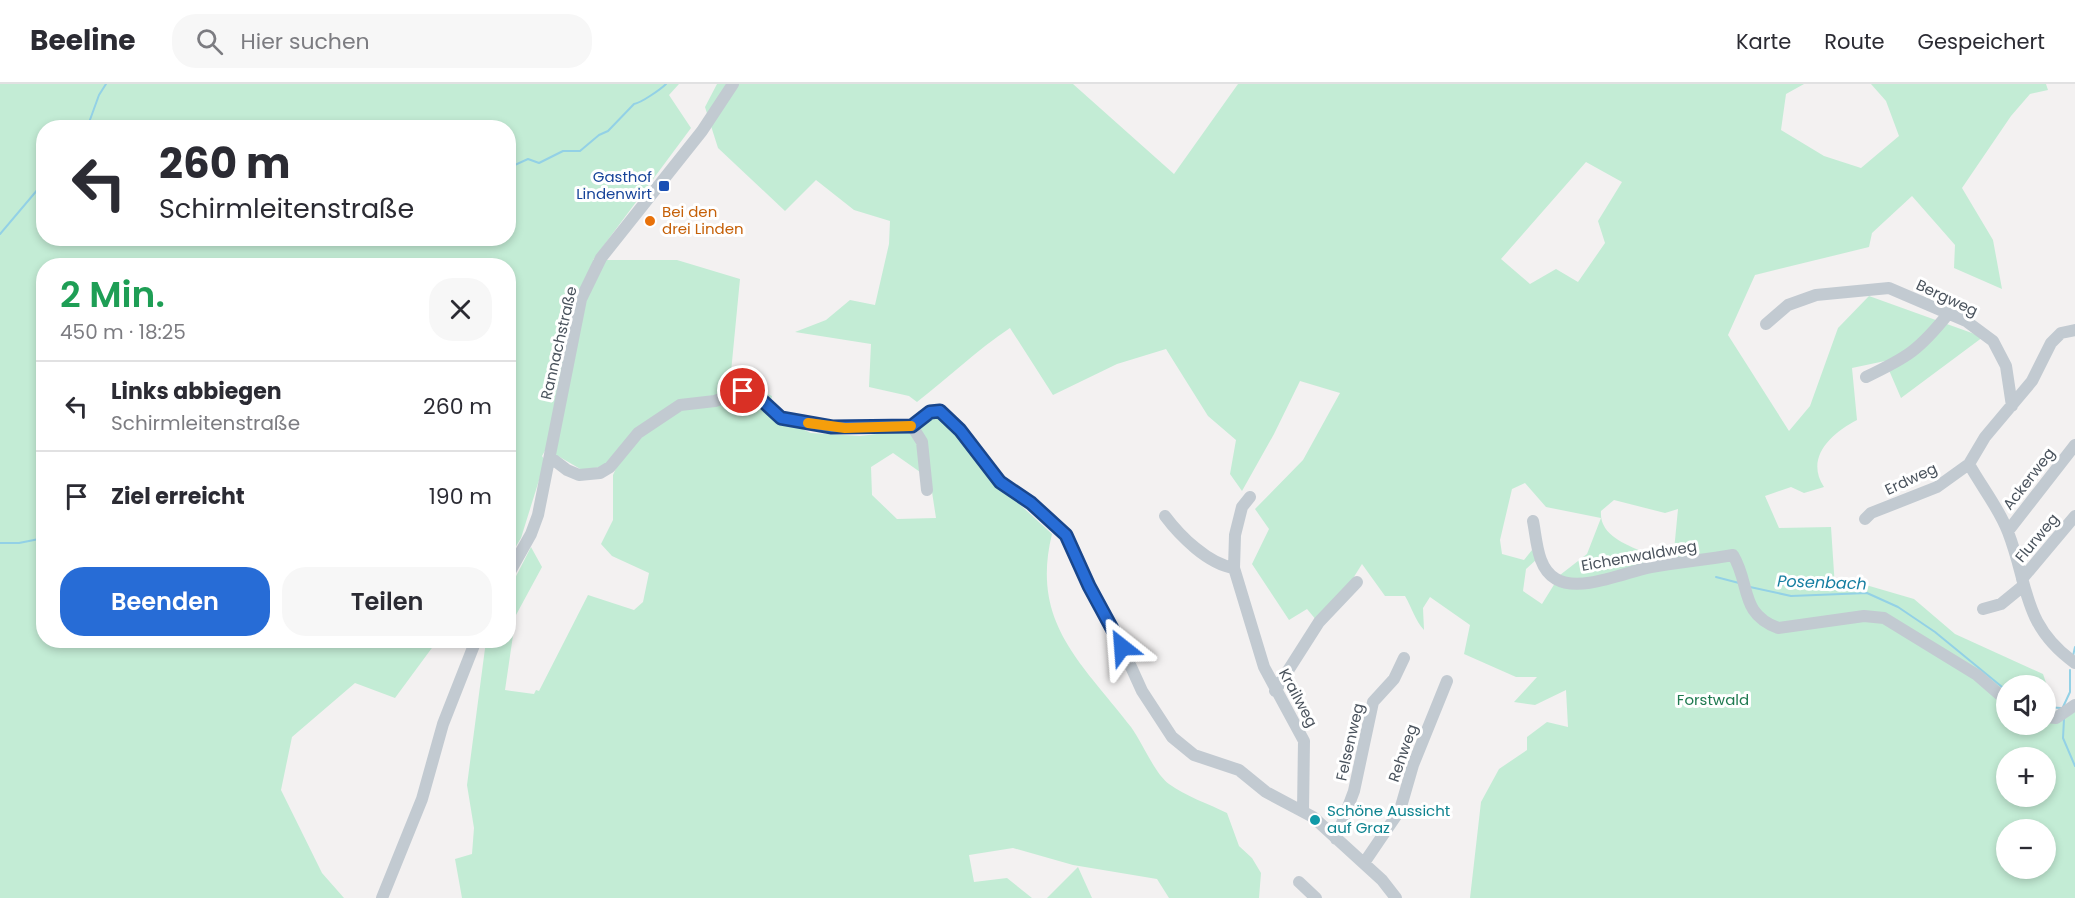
<!DOCTYPE html>
<html lang="de">
<meta charset="utf-8">
<style>
:root{--surface:#fff;--page:#f7f7f7;--text:#2b2b33;--muted:#7c7c81;--line:#e1e1e2;--accent:#276cd6}
body{margin:0;font-family:Poppins,sans-serif;background:var(--page);color:var(--text);height:100vh;display:flex;flex-direction:column;font-size:22px;white-space:nowrap}
*{box-sizing:border-box;margin:0}
p{font-size:20px;color:var(--muted)}
.icon{flex:none;width:33px;height:33px;fill:none;stroke:currentColor;stroke-width:2;stroke-linecap:round;stroke-linejoin:round}
.map{position:relative;flex:1;overflow:hidden}
.drawer{position:absolute;left:36px;top:174px;width:480px;height:390px;display:flex;flex-direction:column;background:var(--surface);border-radius:24px;box-shadow:0 3px 9px #0003}
.drawer>*{flex:none}
.hud{position:absolute;left:36px;top:36px;width:480px;height:126px;border-radius:24px;box-shadow:0 3px 9px #0003;background:#fff;color:var(--text);overflow:hidden}
.buttons{position:absolute;left:1996px;top:591px;display:grid;gap:12px}
.buttons a{display:grid;place-items:center;width:60px;height:60px;border-radius:50%;background:var(--surface);box-shadow:0 3px 9px #0003;font-size:30px}
.pin{position:absolute;display:grid;place-items:center;width:51px;height:51px;color:#fff;margin:-26px;border:3px solid #fff;border-radius:50%;box-shadow:0 2px 6px #0007}
.me{position:absolute;width:66px;margin:-33px;rotate:332deg;stroke-linejoin:round;filter:drop-shadow(0 0 4px #0008)}
.turn{display:flex;align-items:center;gap:21px;height:126px;padding:0 24px;font-size:27px}
.turn .icon{width:78px;height:78px;stroke-width:2.5}
.turn b{display:block;font-size:42px;line-height:51px}
.round{display:grid;place-items:center;flex:none;width:63px;height:63px;border-radius:24px;background:var(--page)}
.summary{display:flex;align-items:center;justify-content:space-between;height:102px;padding:0 24px}
h1{font-size:36px;font-weight:600;line-height:45px;color:#1e9e55}
.cta{display:flex;gap:12px;margin-top:auto;padding:12px 24px}
.cta a{flex:1;height:69px;border-radius:24px;background:var(--accent);color:#fff;font-size:24px;font-weight:600;line-height:69px;text-align:center}
.cta a+a{background:var(--page);color:var(--text)}
ul{padding:0;list-style:none}
li{display:flex;align-items:center;gap:18px;height:90px;padding:0 24px;border-top:2px solid var(--line)}
li div{flex:1}
li b{display:block;font-size:22px}
li em{font-style:normal}
header{display:flex;align-items:center;gap:36px;box-sizing:border-box;height:84px;padding:0 30px;background:var(--surface);border-bottom:2px solid var(--line)}
header strong{font-size:28px}
nav{display:flex;gap:33px;margin-inline-start:auto;font-size:21px}
.search{width:420px;height:54px;background:var(--page);display:flex;align-items:center;gap:15px;box-sizing:border-box;padding:0 21px;border-radius:24px;color:var(--muted);font-size:22px}
.map>svg:first-child{display:block}
.green{fill:#c3ecd5;fill-rule:evenodd}
.lines{fill:none;stroke-linecap:round;stroke-linejoin:round}
.stream{stroke:#93d1e6;stroke-width:2}
.minor{stroke:#c2cad1;stroke-width:12}
.route-casing{stroke:#19468b;stroke-width:15}
.route{stroke:#276cd6;stroke-width:10}
.slow{stroke:#f59e0b;stroke-width:10}
.transit-dot{fill:#1a4fb4;stroke:#fff;stroke-width:2}
.food-dot{fill:#e8710a;stroke:#fff;stroke-width:2}
.culture-dot{fill:#0f9aa8;stroke:#fff;stroke-width:2}
.labels{text-anchor:middle;stroke-width:6;stroke-linejoin:round;paint-order:stroke}
.transit-label{font-size:15px;fill:#164399;stroke:#fff;text-anchor:end}
.food-label{font-size:15px;fill:#c56008;stroke:#fff;text-anchor:start}
.street-label{font-size:15px;fill:#4a535d;stroke:#fff}
.park-label{font-size:15px;fill:#1f7a50;stroke:#fff}
.culture-label{font-size:15px;fill:#0d838f;stroke:#fff;text-anchor:start}
.water-label{font-size:16px;font-style:italic;fill:#177fa2;stroke:#fff}
</style>
<header>
<strong>Beeline</strong>
<div class="search"><svg class="icon" aria-label="search" viewBox="0 0 24 24"><circle cx="10" cy="10" r="6"/><path d="M15 15l6 6"/></svg>Hier suchen</div>
<nav><a>Karte</a><a>Route</a><a>Gespeichert</a></nav>
</header>
<div class="map">
<svg width="2075" height="814" viewBox="0 0 2075 814">
<rect width="100%" height="100%" fill="#f3f1f1"/>
<!-- green -->
<path class="green" d="M 0,0 L 679,0 L 669,11 L 691,44 L 593,176 L 677,176 L 740,195 L 731,288 L 739,297 L 772,312 L 768,329 L 811,349 L 860,352 L 918,345 L 936,330 L 1016,417 L 1052,450 C 1030,539 1082,579 1131,643 C 1142,658 1155,690 1169,700 C 1185,712 1209,720 1227,729 L 1239,762 L 1252,774 L 1261,789 L 1259,814 L 1169,814 L 1157,795 L 1073,781 L 1013,764 L 969,771 L 974,798 L 1007,794 L 1032,814 L 462,814 L 455,775 L 472,770 L 474,744 L 467,701 L 486,557 L 508,556 L 509,506 L 531,463 L 542,483 L 516,531 L 505,606 L 534,610 L 536,606 L 539,607 L 588,511 L 634,526 L 643,518 L 649,489 L 612,472 L 601,460 L 613,436 L 613,391 L 618,380 L 582,386 L 546,365 L 542,372 L 545,377 L 521,454 L 509,474 L 508,182 L 44,182 L 44,556 L 437,557 L 395,614 L 355,599 L 292,653 L 281,706 L 322,789 L 344,814 L 0,814 ZM 44,44 L 508,44 L 508,154 L 44,154 ZM 893,369 L 930,395 L 936,434 L 897,435 L 872,411 L 871,383 Z
M 717,0 L 1073,0 L 1174,90 L 1238,0 L 1804,0 L 1786,10 L 1781,46 L 1824,72 L 1861,84 L 1899,52 L 1886,17 L 1871,0 L 2046,0 L 2048,6 L 2030,10 L 2011,32 L 1962,104 L 1993,156 L 2002,205 L 1954,184 L 1955,161 L 1912,112 L 1872,149 L 1869,163 L 1755,191 L 1728,251 L 1789,347 L 1810,322 L 1838,244 L 1869,212 L 1983,253 L 1901,314 L 1885,277 L 1852,284 L 1857,336 C 1830,350 1805,374 1824,403 L 1804,409 L 1791,403 L 1765,412 L 1779,444 L 1831,443 L 1835,504 L 1866,501 L 1914,515 L 1955,550 L 2043,590 L 2056,628 L 2075,624 L 2075,814 L 1470,814 L 1481,718 L 1499,685 L 1527,666 L 1527,653 L 1547,638 L 1568,643 L 1566,606 L 1535,621 L 1514,618 L 1537,593 L 1516,593 L 1464,570 L 1470,541 L 1430,513 L 1423,524 L 1424,546 C 1415,536 1412,524 1405,512 L 1385,512 L 1362,480 L 1352,496 L 1317,537 L 1307,525 L 1289,536 L 1252,480 L 1269,445 L 1255,425 L 1303,376 L 1340,309 L 1300,297 L 1274,350 L 1242,407 L 1230,390 L 1236,356 L 1208,332 L 1166,265 L 1117,280 L 1053,311 L 1010,244 C 977,266 949,293 917,318 L 909,312 L 869,303 L 871,260 L 795,248 L 826,236 L 850,216 L 875,221 L 889,160 L 890,137 L 854,126 L 816,96 L 785,127 L 718,64 L 705,23 ZM 1586,78 L 1622,98 L 1598,137 L 1605,159 L 1578,198 L 1556,185 L 1530,200 L 1501,175 ZM 1525,399 L 1546,423 L 1601,434 L 1587,470 L 1560,491 L 1542,520 L 1523,507 L 1526,485 L 1537,475 L 1532,466 L 1524,476 L 1502,470 L 1500,456 L 1512,405 ZM 1614,416 L 1665,429 L 1678,425 L 1673,477 L 1643,481 L 1643,468 C 1625,460 1599,451 1601,427 ZM 2007,602 L 2046,602 L 2046,640 L 2007,640 ZM 2007,674 L 2046,674 L 2046,712 L 2007,712 ZM 2007,746 L 2046,746 L 2046,784 L 2007,784 Z
M 1078,783 L 1092,814 L 1047,814 Z"/>
<g class="lines">
<!-- stream -->
<path class="stream" d="M 87,44 L 99,11 L 106,0
M 508,84 L 528,75 L 539,79 L 563,67 L 580,67 L 599,51 L 608,47 L 634,20 C 641,19 661,5 666,0
M 0,150 L 44,98
M 0,459 L 19,459 L 44,454
M 1716,493 L 1739,499
M 1750,503 L 1791,512 L 1867,509 L 1898,523 L 1935,548 L 2007,607
M 2073,572 L 2075,563
M 2046,623 L 2061,624
M 2063,623 L 2070,608 L 2070,586
M 2064,635 L 2063,654 L 2075,682"/>
<!-- minor -->
<path class="minor" d="M 1766,240 L 1788,221 L 1816,211 L 1889,204 L 1966,237 L 1993,257 L 2006,282 L 2012,322
M 2075,246 L 2061,249 L 2051,259 L 2032,297 L 1985,353 L 1969,380 C 1981,402 1999,424 2008,448 C 2029,502 2022,541 2075,579
M 1866,293 C 1908,273 1919,266 1948,230
M 912,342 L 922,358 L 927,406
M 550,373 L 567,386 L 579,391 L 600,389 L 610,383 L 638,349 L 680,321 L 715,317 L 743,307 L 755,310 L 781,334 L 832,343 L 912,342 L 930,328 L 940,327 L 960,346 L 1000,397 L 1031,419 L 1067,451 L 1088,502 L 1122,563 L 1142,607 L 1172,653 L 1194,671 L 1239,686 L 1266,708 L 1313,733 L 1382,796 L 1396,814
M 1250,413 L 1242,423 L 1235,451 L 1234,484 L 1264,583 L 1304,657 L 1303,727
M 1165,432 C 1180,452 1208,480 1234,484
M 1865,435 L 1871,429 L 1937,403 L 1969,380
M 1533,437 C 1537,457 1537,484 1556,495 C 1580,509 1626,488 1651,483 C 1678,478 1706,476 1733,471 C 1751,501 1739,529 1778,544 L 1864,532 L 1884,534 L 1977,591 L 2007,617
M 2008,447 L 2075,361
M 508,491 L 531,450 L 538,431 L 581,215 L 601,174 L 702,47 L 733,0
M 2022,495 L 2075,432
M 1983,525 L 2001,520 L 2023,502
M 1275,607 L 1319,538 L 1357,498
M 2046,633 L 2056,634 L 2075,621
M 1336,755 L 1354,707 L 1373,618 L 1394,595 L 1404,574
M 1364,779 L 1400,726 L 1413,681 L 1447,597
M 1299,798 L 1316,814
M 382,814 L 422,715 L 443,640 L 476,556"/>
</g>
<g class="lines">
<!-- route casing -->
<g class="route-casing">
<path id="route" d="M 743,307 L 755,310 L 781,334 L 832,343 L 912,342 L 930,328 L 940,327 L 960,346 L 1000,398 L 1031,419 L 1066,451 L 1089,502 L 1122,563"/>
</g>
<!-- route -->
<use href="#route" class="route"/>
<!-- slow -->
<path class="slow" d="M 808,339 L 845,344 L 911,342"/>
</g>
<!-- markers -->
<rect class="transit-dot" x="658" y="96" width="12" height="12" rx="3"/>
<circle class="food-dot" cx="650" cy="137" r="6"/>
<circle class="culture-dot" cx="1315" cy="736" r="6"/>
<g class="labels">
<!-- transit labels -->
<g class="transit-label">
<text x="652" y="98">Gasthof<tspan x="652" dy="17">Lindenwirt</tspan></text>
</g>
<!-- food labels -->
<g class="food-label">
<text x="662" y="133">Bei den<tspan x="662" dy="17">drei Linden</tspan></text>
</g>
<!-- street labels -->
<g class="street-label">
<text transform="translate(1947 214) rotate(25)" y="5">Bergweg</text>
<text transform="translate(559 259) rotate(-77)" y="5">Rannachstraße</text>
<text transform="translate(1911 395) rotate(-25)" y="5">Erdweg</text>
<text transform="translate(2029 395) rotate(-52)" y="5">Ackerweg</text>
<text transform="translate(2037 454) rotate(-50)" y="5">Flurweg</text>
<text transform="translate(1639 472) rotate(-10)" y="5">Eichenwaldweg</text>
<text transform="translate(1298 614) rotate(62)" y="5">Krailweg</text>
<text transform="translate(1350 658) rotate(-77)" y="5">Felsenweg</text>
<text transform="translate(1403 669) rotate(-71)" y="5">Rehweg</text>
</g>
<!-- park labels -->
<g class="park-label">
<text x="1713" y="621">Forstwald</text>
</g>
<!-- culture labels -->
<g class="culture-label">
<text x="1327" y="732">Schöne Aussicht<tspan x="1327" dy="17">auf Graz</tspan></text>
</g>
<!-- water labels -->
<g class="water-label">
<text transform="translate(1822 498) rotate(2)" y="6">Posenbach</text>
</g>
</g>
</svg>
<div class="buttons">
<a><svg class="icon" aria-label="sound" viewBox="0 0 24 24"><path d="M4 9h4l5-4v14l-5-4H4zM17 9q2 3 0 6"/></svg></a>
<a>+</a>
<a>−</a>
</div>
<div class="pin" style="left:743px;top:307px;background:#d93025"><svg class="icon" aria-label="arrive" viewBox="0 0 24 24"><path d="M6 21V4h12l-3 4 3 4H6"/></svg></div>
<svg class="me" style="left:1122px;top:563px" viewBox="-20 -20 40 40"><path d="M0-17L14 15 0 8-14 15z" fill="#276cd6" stroke="#fff" stroke-width="4"/></svg>
<div class="hud">
<div class="turn"><svg class="icon" aria-label="left" viewBox="0 0 24 24"><path d="M17 20v-9H6M10 6l-5 5 5 5"/></svg><div><b>260 m</b>Schirmleitenstraße</div></div>
</div>
<section class="drawer">
<div class="summary"><div><h1>2 Min.</h1><p>450 m · 18:25</p></div><a class="round"><svg class="icon" aria-label="close" viewBox="0 0 24 24"><path d="M6 6l12 12M18 6L6 18"/></svg></a></div>
<ul>
<li><svg class="icon" aria-label="left" viewBox="0 0 24 24"><path d="M17 20v-9H6M10 6l-5 5 5 5"/></svg><div><b>Links abbiegen</b><p>Schirmleitenstraße</p></div><em>260 m</em></li>
<li><svg class="icon" aria-label="arrive" viewBox="0 0 24 24"><path d="M6 21V4h12l-3 4 3 4H6"/></svg><div><b>Ziel erreicht</b></div><em>190 m</em></li>
</ul>
<div class="cta"><a>Beenden</a><a>Teilen</a></div>
</section>
</div>
